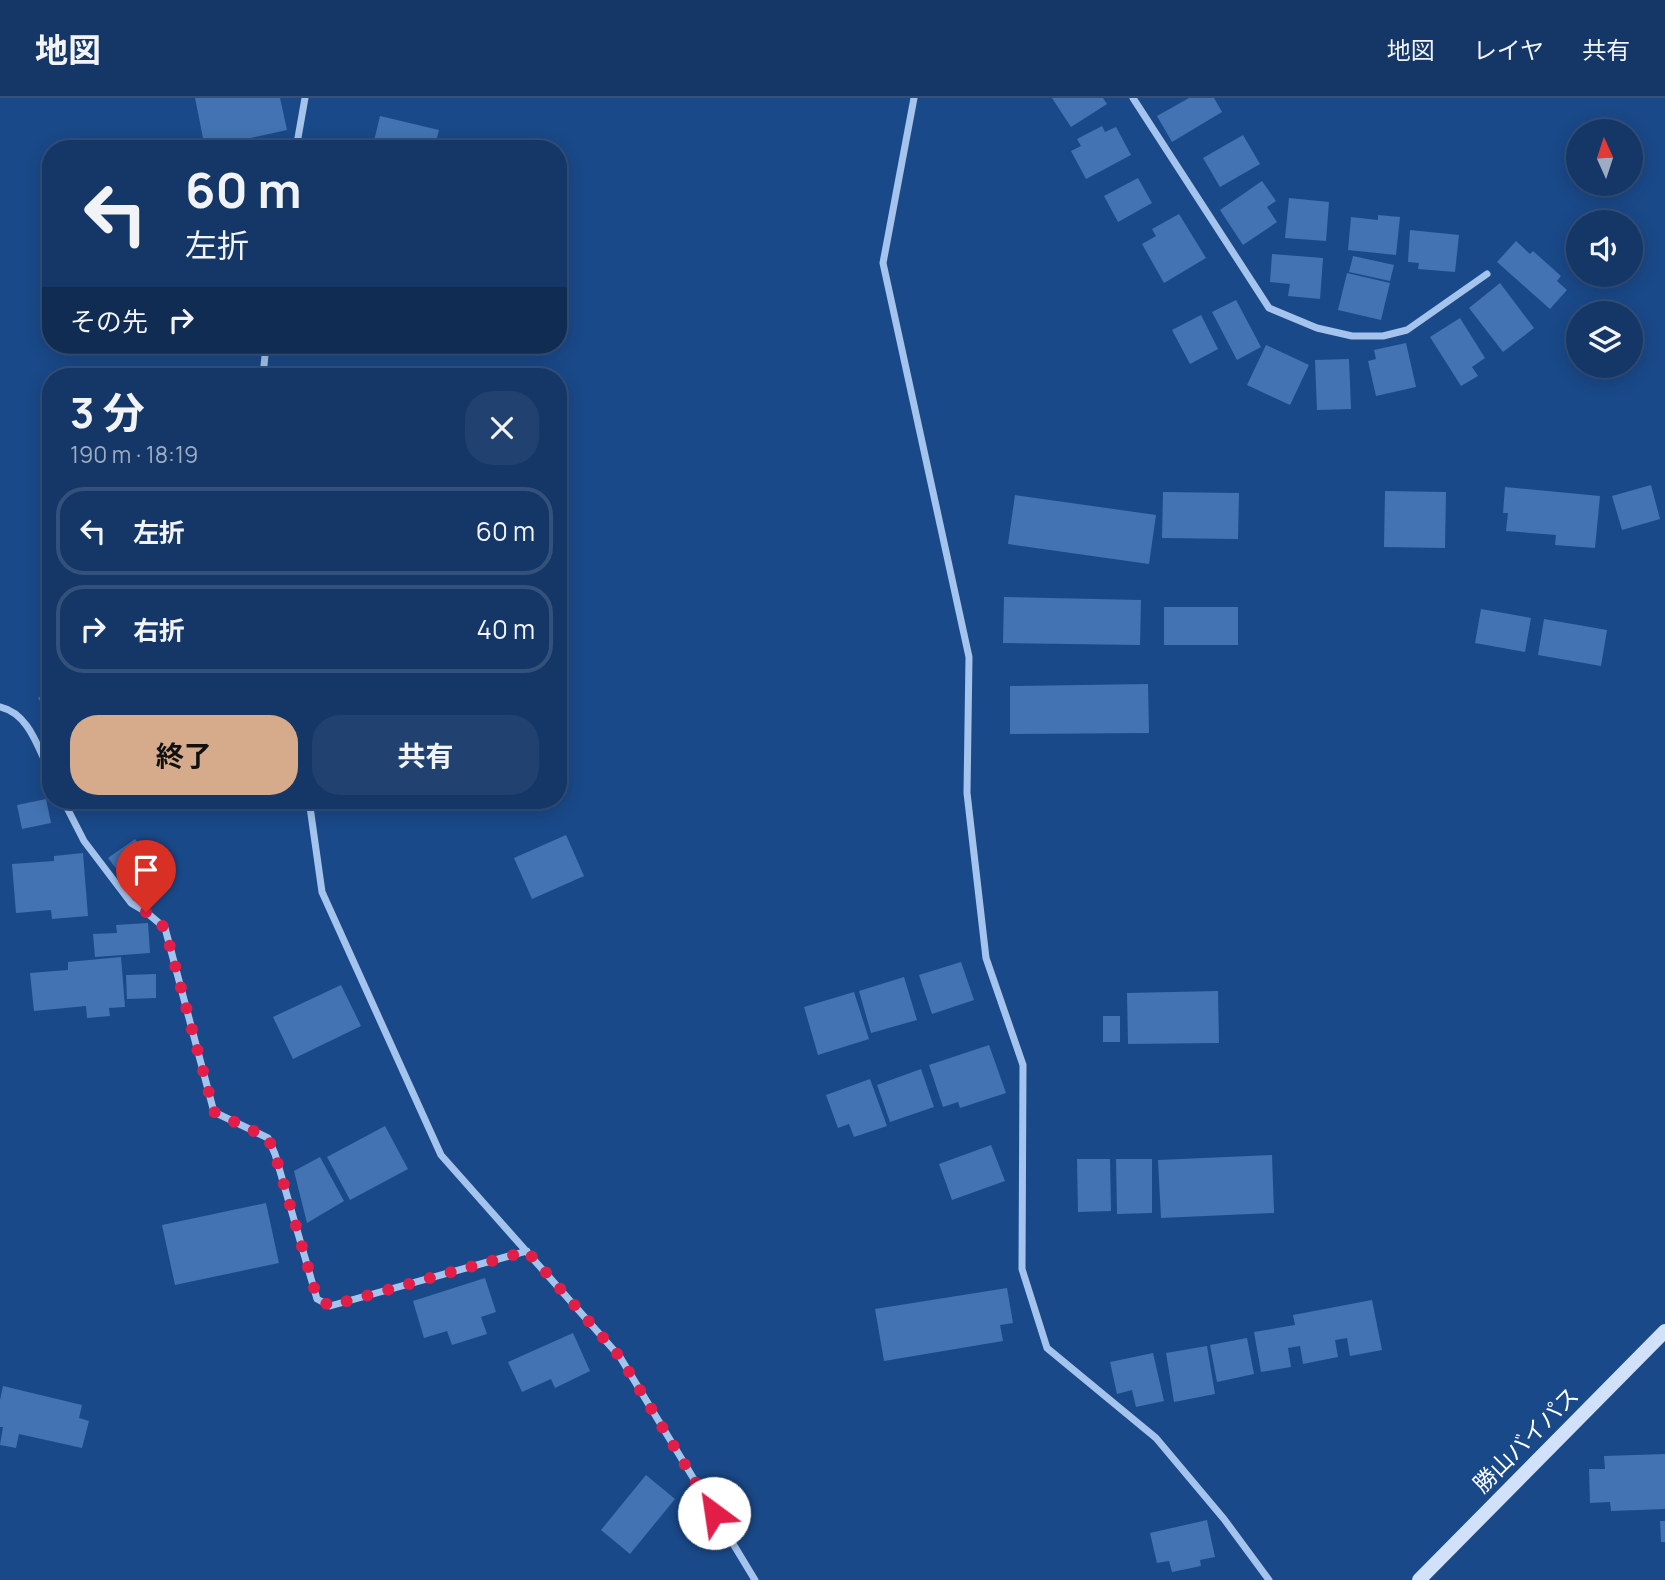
<!DOCTYPE html>
<html lang="ja">
<meta charset="utf-8">
<style>
:root{--surface:#143767;--page:#214270;--text:#f1f3f6;--muted:#9dacc0;--line:#33517b;--accent:#d6ab8b}
body{margin:0;font-family:Manrope,"Noto Sans JP",sans-serif;background:var(--page);color:var(--text);height:100vh;display:flex;flex-direction:column;font-size:26px;white-space:nowrap}
*{box-sizing:border-box;margin:0}
p{font-size:23px;color:var(--muted)}
.icon{flex:none;width:38px;height:38px;fill:none;stroke:currentColor;stroke-width:2;stroke-linecap:round;stroke-linejoin:round}
.map{position:relative;flex:1;overflow:hidden}
.side{position:absolute;left:42px;top:270px;width:525px;height:441px;display:flex;flex-direction:column;background:var(--surface);border-radius:28px;box-shadow:0 4px 18px #0003,0 0 0 2px var(--line)}
.side>*{flex:none}
.hud{position:absolute;left:42px;top:42px;width:525px;height:214px;border-radius:28px;box-shadow:0 4px 18px #0003,0 0 0 2px var(--line);background:#143767;color:var(--text);overflow:hidden}
.needle{width:46px;rotate:357deg}
.tools{position:absolute;left:1566px;top:21px;display:grid;gap:14px}
.tools a{display:grid;place-items:center;width:77px;height:77px;border-radius:50%;background:var(--surface);box-shadow:0 4px 18px #0003,0 0 0 2px var(--line);font-size:35px}
.pin{position:absolute;display:grid;place-items:center;width:60px;height:60px;color:#fff;margin:-72px -30px;border-radius:50% 50% 50% 0;rotate:-45deg;box-shadow:0 0 7px #0007}
.pin .icon{rotate:45deg}
.me{position:absolute;width:77px;margin:-38px;rotate:329deg;stroke-linejoin:round;filter:drop-shadow(0 0 5px #0008)}
.turn{display:flex;align-items:center;gap:24px;height:147px;padding:0 28px;font-size:32px}
.turn .icon{width:91px;height:91px;stroke-width:2.5}
.turn b{display:block;font-size:49px;line-height:60px}
.then{display:flex;align-items:center;height:66px;padding:0 28px;background:#0003;gap:14px;font-size:26px}
.round{display:grid;place-items:center;flex:none;width:74px;height:74px;border-radius:28px;background:var(--page)}
.head{display:flex;align-items:center;justify-content:space-between;height:119px;padding:0 28px}
h1{font-size:42px;font-weight:700;line-height:52px}
.primary-button{display:flex;gap:14px;margin-top:auto;padding:14px 28px}
.primary-button a{flex:1;height:80px;border-radius:28px;background:var(--accent);color:#111;font-size:28px;font-weight:700;line-height:80px;text-align:center}
.primary-button a+a{background:var(--page);color:var(--text)}
ul{padding:0;list-style:none}
li{display:flex;align-items:center;gap:21px;height:88px;margin:0 14px 10px;padding:0 14px;border:4px solid var(--line);border-radius:28px}
li div{flex:1}
li b{display:block;font-size:26px}
li em{font-style:normal}
header{display:flex;align-items:center;gap:42px;box-sizing:border-box;height:98px;padding:0 35px;background:var(--surface);border-bottom:2px solid var(--line)}
header strong{font-size:33px}
nav{display:flex;gap:38px;margin-inline-start:auto;font-size:24px}
.map>svg:first-child{display:block}
.building{fill:#4373b2}
.lines{fill:none;stroke-linecap:round;stroke-linejoin:round}
.street{stroke:#a4c4ed;stroke-width:7}
.secondary{stroke:#d0e1f9;stroke-width:14}
.route{stroke:#e11d48;stroke-width:12;stroke-dasharray:0 21.6}
.labels{text-anchor:middle;stroke-width:5;stroke-linejoin:round;paint-order:stroke}
.street-label{font-size:23px;fill:#fff;stroke:#1a4989}
</style>
<header>
<strong>地図</strong>
<nav><a>地図</a><a>レイヤ</a><a>共有</a></nav>
</header>
<div class="map">
<svg width="1665" height="1482" viewBox="0 0 1665 1482">
<rect width="100%" height="100%" fill="#1a4989"/>
<!-- building -->
<path class="building" d="M 195,0 L 280,0 L 287,32 L 205,50 Z
M 1052,0 L 1103,0 L 1107,6 L 1071,29 Z
M 1189,0 L 1214,0 L 1222,14 L 1172,44 L 1157,18 Z
M 380,18 L 439,32 L 434,51 L 372,51 Z
M 1102,28 L 1105,34 L 1116,29 L 1131,57 L 1086,81 L 1071,53 L 1081,48 L 1077,41 Z
M 1243,37 L 1260,66 L 1220,89 L 1203,60 Z
M 1138,80 L 1152,105 L 1118,124 L 1104,98 Z
M 1262,83 L 1276,103 L 1267,109 L 1277,124 L 1243,147 L 1220,112 Z
M 1289,100 L 1329,104 L 1326,143 L 1285,140 Z
M 1179,116 L 1206,160 L 1164,185 L 1142,146 L 1156,138 L 1152,131 Z
M 1378,117 L 1400,119 L 1396,157 L 1348,152 L 1351,119 L 1378,122 Z
M 1410,132 L 1459,137 L 1455,174 L 1418,171 L 1419,165 L 1408,164 Z
M 1516,143 L 1530,156 L 1533,153 L 1561,178 L 1557,183 L 1567,192 L 1550,211 L 1497,164 Z
M 1272,156 L 1323,160 L 1320,201 L 1288,198 L 1290,186 L 1270,184 Z
M 1353,158 L 1394,167 L 1390,183 L 1349,174 Z
M 1347,175 L 1390,185 L 1381,222 L 1338,212 Z
M 1500,185 L 1534,230 L 1503,254 L 1469,210 Z
M 1236,202 L 1261,249 L 1237,262 L 1212,214 Z
M 1201,217 L 1218,251 L 1190,266 L 1172,232 Z
M 1460,220 L 1485,260 L 1472,269 L 1478,278 L 1461,288 L 1430,239 Z
M 1406,245 L 1416,289 L 1376,298 L 1368,263 L 1376,261 L 1374,252 Z
M 1266,247 L 1309,267 L 1290,307 L 1247,287 Z
M 1349,261 L 1351,311 L 1317,312 L 1315,262 Z
M 213,271 L 213,278 L 171,278 L 170,275 Z
M 1651,387 L 1660,421 L 1622,432 L 1612,398 Z
M 1505,389 L 1600,398 L 1595,450 L 1555,447 L 1556,437 L 1506,433 L 1508,415 L 1503,415 Z
M 1385,393 L 1446,394 L 1445,450 L 1384,449 Z
M 1163,394 L 1239,395 L 1238,441 L 1162,440 Z
M 1015,397 L 1156,417 L 1149,466 L 1008,446 Z
M 1004,499 L 1141,502 L 1140,547 L 1003,545 Z
M 1164,509 L 1238,509 L 1238,547 L 1164,547 Z
M 1481,511 L 1531,520 L 1525,554 L 1475,545 Z
M 1544,521 L 1607,532 L 1601,568 L 1538,557 Z
M 1148,586 L 1149,635 L 1010,636 L 1010,588 Z
M 51,592 L 51,619 L 38,600 Z
M 46,701 L 51,725 L 22,731 L 17,707 Z
M 566,737 L 584,778 L 532,801 L 514,760 Z
M 135,741 L 171,789 L 145,808 L 108,760 Z
M 83,755 L 88,818 L 52,821 L 51,812 L 16,815 L 12,766 L 54,763 L 54,758 Z
M 148,825 L 150,855 L 95,859 L 93,836 L 117,835 L 116,827 Z
M 121,859 L 125,909 L 109,910 L 110,918 L 87,920 L 86,908 L 34,913 L 30,875 L 68,872 L 68,864 Z
M 961,864 L 974,902 L 932,916 L 919,877 Z
M 156,876 L 156,900 L 127,901 L 126,877 Z
M 904,879 L 917,922 L 871,935 L 859,893 Z
M 341,887 L 361,928 L 293,961 L 273,919 Z
M 1218,893 L 1219,945 L 1128,946 L 1127,895 Z
M 854,894 L 869,941 L 818,957 L 804,909 Z
M 1103,918 L 1120,918 L 1120,944 L 1103,944 Z
M 989,947 L 1006,995 L 960,1010 L 958,1004 L 943,1009 L 929,967 Z
M 921,971 L 934,1009 L 890,1024 L 877,987 Z
M 870,981 L 887,1028 L 854,1039 L 849,1026 L 838,1030 L 826,997 Z
M 385,1028 L 408,1071 L 350,1102 L 327,1059 Z
M 991,1047 L 1005,1083 L 952,1102 L 939,1066 Z
M 1272,1057 L 1274,1115 L 1161,1120 L 1158,1062 Z
M 320,1059 L 344,1103 L 307,1125 L 294,1073 Z
M 1077,1061 L 1110,1061 L 1111,1113 L 1078,1114 Z
M 1116,1061 L 1152,1061 L 1152,1115 L 1117,1116 Z
M 266,1105 L 279,1165 L 175,1187 L 162,1127 Z
M 485,1180 L 496,1214 L 481,1219 L 487,1236 L 452,1247 L 447,1233 L 424,1240 L 413,1203 Z
M 1007,1190 L 1013,1225 L 1000,1227 L 1003,1243 L 884,1263 L 875,1211 Z
M 1372,1202 L 1382,1252 L 1350,1258 L 1347,1240 L 1335,1242 L 1338,1259 L 1303,1266 L 1300,1248 L 1288,1250 L 1291,1269 L 1261,1274 L 1254,1234 L 1295,1227 L 1293,1217 Z
M 573,1235 L 590,1273 L 555,1290 L 551,1281 L 522,1294 L 508,1264 Z
M 1247,1240 L 1254,1276 L 1217,1284 L 1210,1247 Z
M 1207,1248 L 1215,1296 L 1174,1304 L 1166,1255 Z
M 1153,1255 L 1164,1303 L 1136,1309 L 1132,1292 L 1117,1296 L 1110,1264 Z
M 3,1288 L 82,1307 L 79,1320 L 89,1323 L 82,1350 L 19,1336 L 16,1350 L 0,1347 L 3,1329 L 0,1329 L 0,1302 Z
M 1665,1356 L 1665,1411 L 1611,1413 L 1610,1404 L 1590,1405 L 1589,1371 L 1605,1371 L 1604,1358 Z
M 646,1377 L 675,1401 L 630,1456 L 601,1432 Z
M 1207,1422 L 1215,1459 L 1200,1462 L 1201,1468 L 1172,1474 L 1169,1463 L 1157,1465 L 1150,1435 Z
M 1660,1423 L 1665,1423 L 1665,1444 L 1661,1444 Z"/>
<g class="lines">
<!-- street -->
<path class="street" d="M 914,0 L 883,165 L 969,559 L 967,695 L 986,860 L 1023,967 L 1022,1171 L 1047,1250 L 1156,1340 L 1224,1421 L 1269,1482
M 1133,0 L 1269,210 L 1317,230 L 1352,238 L 1383,238 L 1407,232 L 1487,176
M 296,51 L 305,0
M 263,278 L 266,247
M 0,609 C 30,616 38,651 51,676
M 63,702 L 84,743 L 131,805 L 146,814 L 165,830 L 214,1014 L 268,1040 L 275,1056 L 317,1201 L 330,1208 L 527,1153
M 309,702 L 322,794 L 441,1057 L 620,1259 L 755,1482"/>
<!-- secondary -->
<path class="secondary" d="M 1419,1482 L 1665,1233"/>
</g>
<g class="lines">
<!-- route -->
<path class="route" d="M 146,814 L 165,830 L 214,1014 L 268,1040 L 275,1056 L 317,1200 L 330,1208 L 527,1153 L 620,1259 L 714,1415"/>
</g>
<g class="labels">
<!-- street labels -->
<g class="street-label">
<text transform="translate(1526 1342) rotate(-45)" y="8">勝山バイパス</text>
</g>
</g>
</svg>
<div class="tools">
<a><svg class="needle" viewBox="-14 -14 28 28"><path d="M0-13l5 13h-10z" fill="#e53935"/><path d="M0 13l5-13h-10z" fill="#9dacc0"/></svg></a>
<a><svg class="icon" aria-label="sound" viewBox="0 0 24 24"><path d="M4 9h4l5-4v14l-5-4H4zM17 9q2 3 0 6"/></svg></a>
<a><svg class="icon" aria-label="layers" viewBox="0 0 24 24"><path d="M12 4l9 5-9 5-9-5zM3 14l9 5 9-5"/></svg></a>
</div>
<div class="pin" style="left:146px;top:814px;background:#d93025"><svg class="icon" aria-label="arrive" viewBox="0 0 24 24"><path d="M6 21V4h12l-3 4 3 4H6"/></svg></div>
<svg class="me" style="left:714px;top:1415px" viewBox="-20 -20 40 40"><circle r="19" fill="#fff"/><path d="M0-13L10 11 0 6-10 11z" fill="#e11d48"/></svg>
<div class="hud">
<div class="turn"><svg class="icon" aria-label="left" viewBox="0 0 24 24"><path d="M17 20v-9H6M10 6l-5 5 5 5"/></svg><div><b>60 m</b>左折</div></div>
<div class="then">その先<svg class="icon" aria-label="right" viewBox="0 0 24 24"><path d="M7 20v-9h11M14 6l5 5-5 5"/></svg></div>
</div>
<section class="side">
<div class="head"><div><h1>3 分</h1><p>190 m · 18:19</p></div><a class="round"><svg class="icon" aria-label="close" viewBox="0 0 24 24"><path d="M6 6l12 12M18 6L6 18"/></svg></a></div>
<ul>
<li><svg class="icon" aria-label="left" viewBox="0 0 24 24"><path d="M17 20v-9H6M10 6l-5 5 5 5"/></svg><div><b>左折</b></div><em>60 m</em></li>
<li><svg class="icon" aria-label="right" viewBox="0 0 24 24"><path d="M7 20v-9h11M14 6l5 5-5 5"/></svg><div><b>右折</b></div><em>40 m</em></li>
</ul>
<div class="primary-button"><a>終了</a><a>共有</a></div>
</section>
</div>
